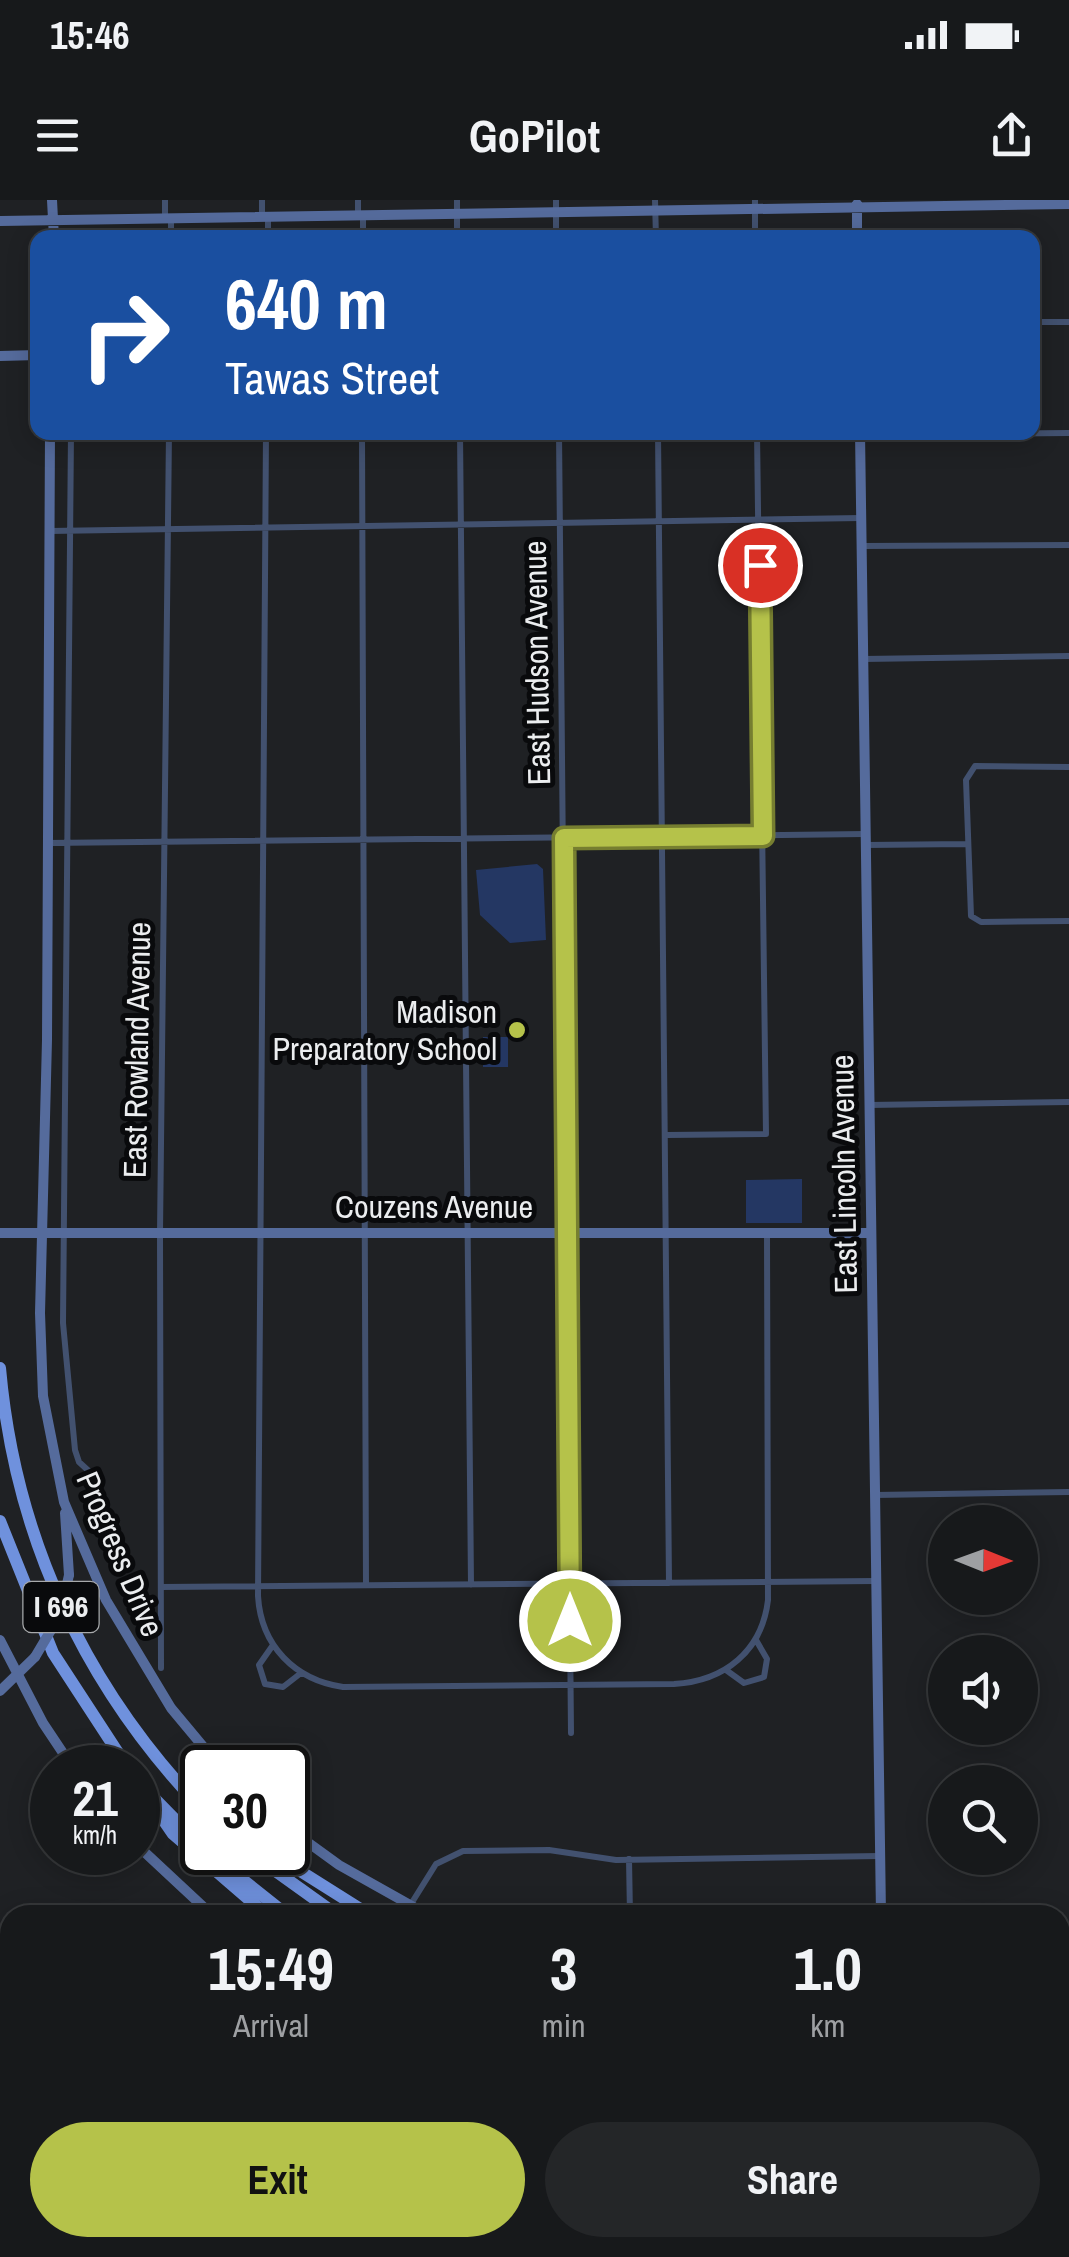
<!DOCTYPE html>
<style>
:root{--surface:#17191b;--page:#242628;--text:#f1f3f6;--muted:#9ea0a3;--line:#36383a;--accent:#b5c24a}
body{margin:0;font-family:"Archivo Narrow",sans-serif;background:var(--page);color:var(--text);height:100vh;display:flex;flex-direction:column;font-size:38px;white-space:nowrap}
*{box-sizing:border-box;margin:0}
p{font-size:32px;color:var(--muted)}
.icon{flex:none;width:55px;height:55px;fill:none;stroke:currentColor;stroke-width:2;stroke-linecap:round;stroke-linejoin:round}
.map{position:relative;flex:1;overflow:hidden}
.side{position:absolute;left:0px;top:1705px;width:1070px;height:352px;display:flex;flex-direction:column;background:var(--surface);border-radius:30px 30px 0 0;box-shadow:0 5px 25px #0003,0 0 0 2px var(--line)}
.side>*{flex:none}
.banner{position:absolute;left:30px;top:30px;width:1010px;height:210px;border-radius:20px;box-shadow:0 5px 25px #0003,0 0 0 2px var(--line);background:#1a4fa0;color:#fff;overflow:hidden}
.needle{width:65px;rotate:91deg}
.controls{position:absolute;left:928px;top:1305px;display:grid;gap:20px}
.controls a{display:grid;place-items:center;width:110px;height:110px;border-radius:50%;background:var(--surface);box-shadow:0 5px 25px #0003,0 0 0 2px var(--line);font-size:50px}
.speed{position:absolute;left:30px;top:1545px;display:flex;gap:20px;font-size:50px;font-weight:700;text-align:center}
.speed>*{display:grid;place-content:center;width:130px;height:130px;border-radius:50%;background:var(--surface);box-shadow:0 5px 25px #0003,0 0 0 2px var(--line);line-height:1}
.speed small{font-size:25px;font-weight:400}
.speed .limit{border:5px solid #111;border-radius:15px;background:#fff;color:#111}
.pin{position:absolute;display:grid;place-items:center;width:85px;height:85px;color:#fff;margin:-42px;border:5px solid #fff;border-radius:50%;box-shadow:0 2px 10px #0007}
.me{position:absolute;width:110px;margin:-55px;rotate:0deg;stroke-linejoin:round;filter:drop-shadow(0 0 8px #0008)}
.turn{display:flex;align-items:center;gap:35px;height:210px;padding:0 30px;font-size:45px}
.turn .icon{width:130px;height:130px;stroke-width:2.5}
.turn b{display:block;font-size:70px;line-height:85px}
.eta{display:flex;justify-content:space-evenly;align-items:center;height:170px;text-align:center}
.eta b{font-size:60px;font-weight:800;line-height:70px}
.primary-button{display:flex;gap:20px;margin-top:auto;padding:20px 30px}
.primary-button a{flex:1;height:115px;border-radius:60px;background:var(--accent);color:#111;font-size:40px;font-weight:800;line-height:115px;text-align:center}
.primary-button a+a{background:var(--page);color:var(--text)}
.status{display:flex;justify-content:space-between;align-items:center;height:70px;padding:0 50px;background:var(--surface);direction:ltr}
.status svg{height:28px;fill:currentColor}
header{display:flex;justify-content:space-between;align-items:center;height:130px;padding:0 30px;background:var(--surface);font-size:45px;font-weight:800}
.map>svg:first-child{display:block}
.green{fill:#243763}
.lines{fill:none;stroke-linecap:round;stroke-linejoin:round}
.street{stroke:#42516f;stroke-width:6}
.secondary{stroke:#556b9c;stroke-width:10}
.highway{stroke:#6f91dd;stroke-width:12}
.secondary-bridge{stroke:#556b9c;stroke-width:10}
.route-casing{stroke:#767e30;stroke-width:25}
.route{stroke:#b5c24a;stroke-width:18}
.poi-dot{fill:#b5c24a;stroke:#090a0c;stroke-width:4}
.labels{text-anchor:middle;stroke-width:10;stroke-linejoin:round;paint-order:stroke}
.shield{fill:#090a0c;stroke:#a7a9ab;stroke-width:2.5}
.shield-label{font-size:30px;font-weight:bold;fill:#ebedef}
.street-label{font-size:32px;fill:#ebedef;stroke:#090a0c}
.poi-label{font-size:32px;fill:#ebedef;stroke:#090a0c;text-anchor:end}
</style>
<div class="status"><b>15:46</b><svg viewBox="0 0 49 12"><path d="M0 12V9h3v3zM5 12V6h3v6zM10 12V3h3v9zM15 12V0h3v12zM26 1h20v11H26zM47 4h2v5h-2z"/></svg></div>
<header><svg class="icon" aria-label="menu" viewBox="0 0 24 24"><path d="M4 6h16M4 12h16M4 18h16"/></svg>GoPilot<svg class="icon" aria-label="share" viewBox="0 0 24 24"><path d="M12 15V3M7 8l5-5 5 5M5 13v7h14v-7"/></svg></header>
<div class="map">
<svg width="1069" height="2057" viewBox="0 0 1069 2057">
<rect width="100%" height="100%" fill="#1f2124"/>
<!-- green -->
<path class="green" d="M 537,664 L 543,669 L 546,740 L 510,743 L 480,715 L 476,670 Z
M 483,837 L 508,837 L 508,867 L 483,867 Z
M 802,979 L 802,1023 L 746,1023 L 746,980 Z"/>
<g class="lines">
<!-- street -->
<path class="street" d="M 165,0 L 165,16
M 262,0 L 262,14
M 457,0 L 457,38
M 556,0 L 556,38
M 655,0 L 656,38
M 755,0 L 755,38
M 358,13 L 358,0
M 171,17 L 171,38
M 268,38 L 268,16
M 363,38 L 363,14
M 1032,122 L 1069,122
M 71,232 L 63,1123 L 75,1250 L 79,1262 L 91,1273
M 266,232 L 258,1396 C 261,1446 295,1480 343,1487 L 674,1484 C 725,1481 762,1451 768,1400 L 767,1033
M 362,232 L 366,1385
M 460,232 L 471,1385
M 559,232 L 571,1533
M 658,232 L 669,1383
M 861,235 L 1069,233
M 50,331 L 861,318
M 862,346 L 1069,345
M 863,459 L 1069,456
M 1069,567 L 975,566 L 966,580 L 971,716 L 981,722 L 1069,721
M 46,643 L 865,634
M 866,645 L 967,644
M 869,905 L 1069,902
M 667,935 L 766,934 L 757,232
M 875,1295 L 1069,1292
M 161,1387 L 875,1381
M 273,1445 L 259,1465 L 265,1484 L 283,1487 L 301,1473
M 161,1468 L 160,1033 L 169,232
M 726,1470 L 744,1483 L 764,1477 L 767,1459 L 756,1440
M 629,1659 L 630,1715
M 411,1704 L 436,1664 L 463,1651 L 549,1650 L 616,1660 L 880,1656
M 390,2048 L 390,2057
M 593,2048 L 593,2057"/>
<!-- secondary -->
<path class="secondary" d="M 52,0 L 54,38
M 857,4 L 857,38
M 0,21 L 1069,4
M 0,156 L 38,155
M 50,232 L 47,840 L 40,1113 L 43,1196 L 64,1302 L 106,1400 L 171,1508 L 221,1568
M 860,232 L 881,1715
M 0,1033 L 869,1033
M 65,1313 L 69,1375
M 0,1440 L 43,1523 L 73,1568
M 0,1491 L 35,1457
M 288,1628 L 339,1665 L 428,1715
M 138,1646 L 212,1715
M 1060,2036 L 1069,2036
M 792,2048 L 807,2057
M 1015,2048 L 1032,2057
M 0,2049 L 143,2048"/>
<!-- highway -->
<path class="highway" d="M 0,1168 C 15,1338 85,1487 202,1609
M 0,1321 L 53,1453 L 128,1568
M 138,1583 L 173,1634 L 267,1715
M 152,1596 L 202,1647
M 208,1652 L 287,1715
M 249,1652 L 337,1715
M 270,1652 L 370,1715
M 876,2048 L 893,2057
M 925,2048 L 943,2057"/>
<!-- secondary-bridge -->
<path class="secondary-bridge" d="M 35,1457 L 60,1415 L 69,1375"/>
</g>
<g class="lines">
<!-- route casing -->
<g class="route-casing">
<path id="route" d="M 570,1421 L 564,638 L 763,636 L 760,365"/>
</g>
<!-- route -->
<use href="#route" class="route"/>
</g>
<!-- markers -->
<circle class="poi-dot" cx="517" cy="830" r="10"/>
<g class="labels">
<!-- shield labels -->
<rect class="shield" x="23.5" y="1382" width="75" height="50" rx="8"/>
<g class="shield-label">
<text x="61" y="1417">I 696</text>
</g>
<!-- street labels -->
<g class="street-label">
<text transform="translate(537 463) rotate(-91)" y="11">East Hudson Avenue</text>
<text transform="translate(137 850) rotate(-89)" y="11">East Rowland Avenue</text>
<text transform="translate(844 974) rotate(-91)" y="11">East Lincoln Avenue</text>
<text x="434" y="1018">Couzens Avenue</text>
<text transform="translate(120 1354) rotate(67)" y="11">Progress Drive</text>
</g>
<!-- poi labels -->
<g class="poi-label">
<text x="497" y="823">Madison<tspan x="497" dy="37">Preparatory School</tspan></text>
</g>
</g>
</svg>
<div class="controls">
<a><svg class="needle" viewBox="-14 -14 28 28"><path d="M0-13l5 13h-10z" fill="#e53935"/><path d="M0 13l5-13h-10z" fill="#9ea0a3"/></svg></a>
<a><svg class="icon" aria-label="sound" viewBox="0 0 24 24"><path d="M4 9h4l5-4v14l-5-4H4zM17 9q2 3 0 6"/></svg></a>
<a><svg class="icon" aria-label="search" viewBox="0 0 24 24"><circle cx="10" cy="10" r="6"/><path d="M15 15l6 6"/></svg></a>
</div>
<div class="speed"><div>21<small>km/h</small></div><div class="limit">30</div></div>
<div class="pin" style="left:760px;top:365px;background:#d93025"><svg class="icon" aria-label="arrive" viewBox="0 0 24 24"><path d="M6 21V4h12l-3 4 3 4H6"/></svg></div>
<svg class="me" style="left:570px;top:1421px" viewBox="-20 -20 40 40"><circle r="17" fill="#b5c24a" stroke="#fff" stroke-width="3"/><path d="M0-11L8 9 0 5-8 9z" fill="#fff"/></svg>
<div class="banner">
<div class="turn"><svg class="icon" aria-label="right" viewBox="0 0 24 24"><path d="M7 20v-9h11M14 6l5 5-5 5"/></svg><div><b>640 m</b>Tawas Street</div></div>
</div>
<section class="side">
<div class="eta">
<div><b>15:49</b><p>Arrival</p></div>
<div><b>3</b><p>min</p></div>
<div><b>1.0</b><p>km</p></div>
</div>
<div class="primary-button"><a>Exit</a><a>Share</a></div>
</section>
</div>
